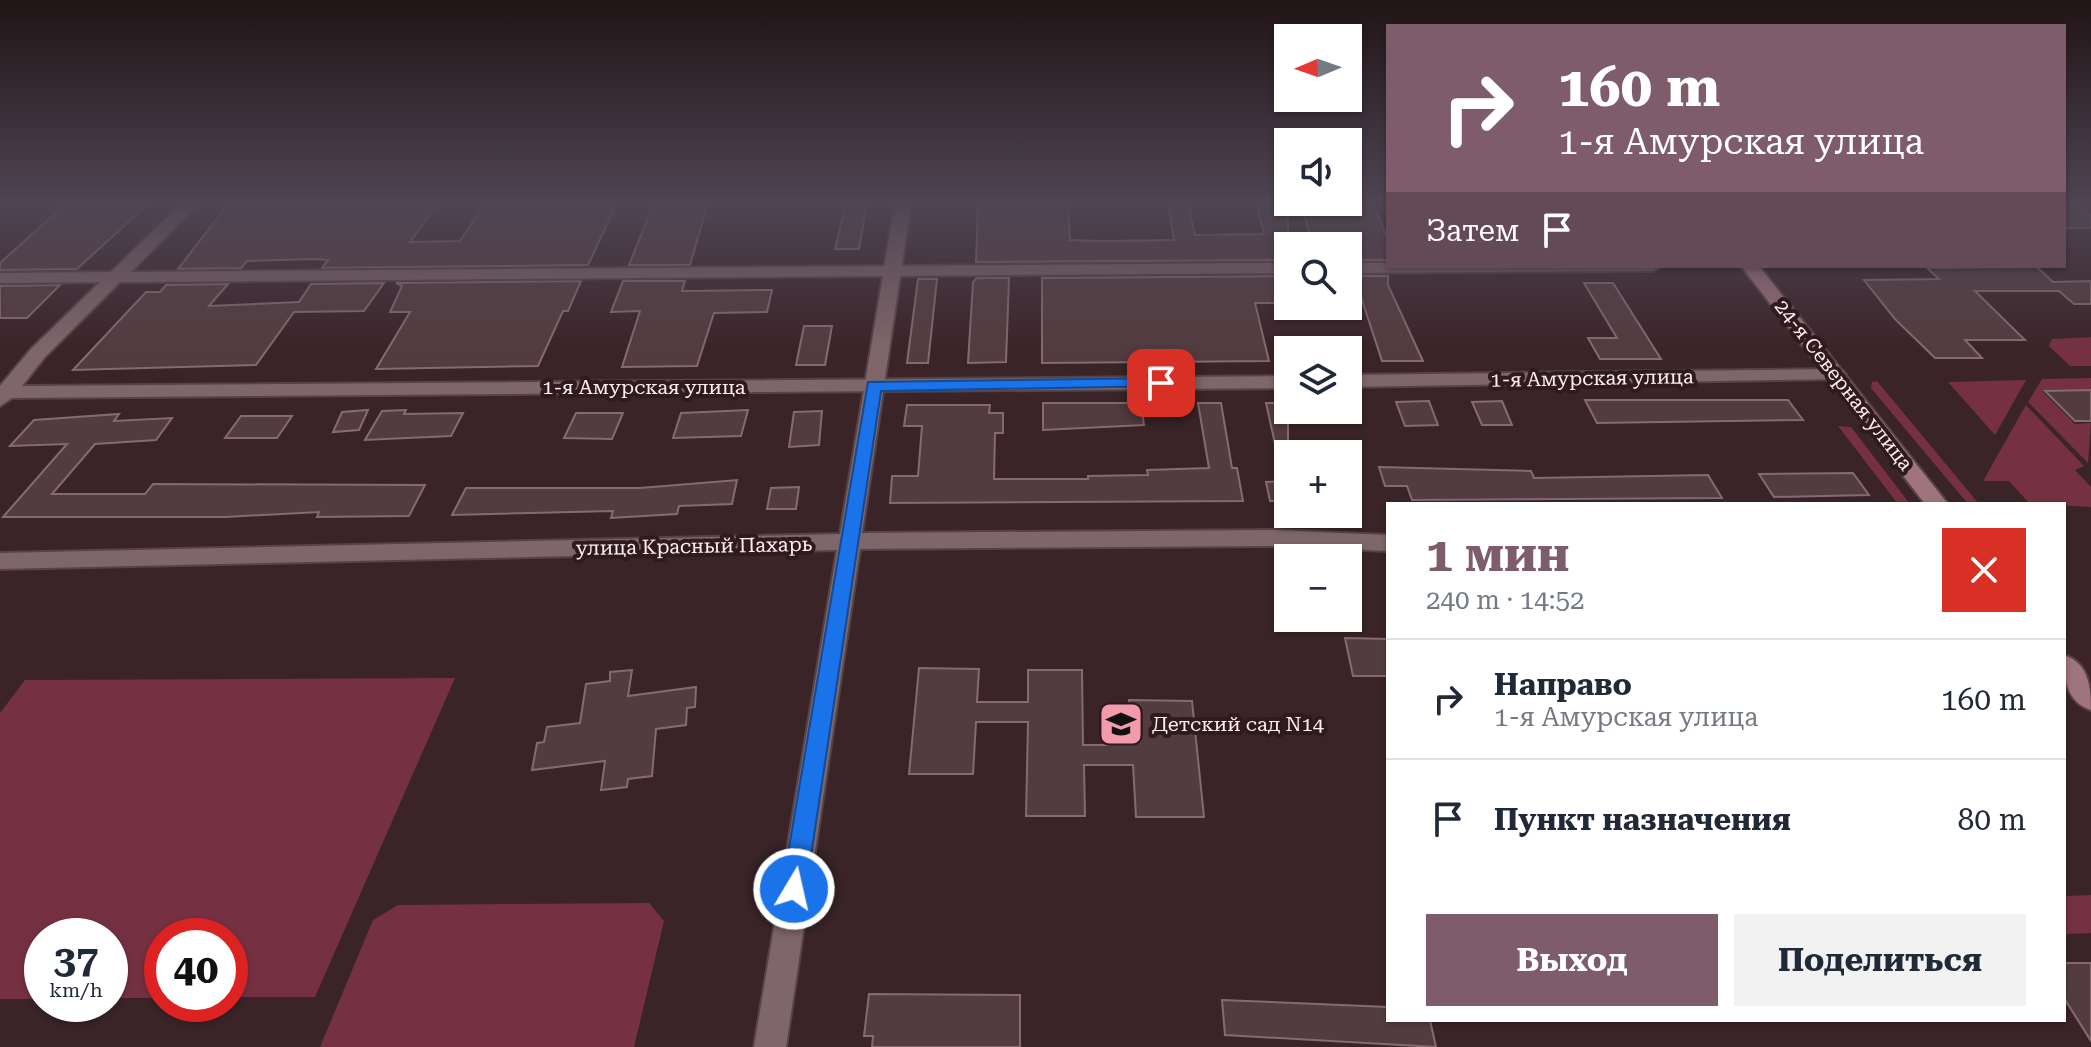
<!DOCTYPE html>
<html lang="ru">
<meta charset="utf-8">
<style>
:root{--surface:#fff;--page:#f2f2f3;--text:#1f2937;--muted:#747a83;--line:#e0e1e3;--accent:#7e5c6c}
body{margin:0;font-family:"Roboto Serif",serif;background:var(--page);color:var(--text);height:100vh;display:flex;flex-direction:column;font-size:30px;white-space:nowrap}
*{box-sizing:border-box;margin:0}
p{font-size:26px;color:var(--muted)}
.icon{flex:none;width:44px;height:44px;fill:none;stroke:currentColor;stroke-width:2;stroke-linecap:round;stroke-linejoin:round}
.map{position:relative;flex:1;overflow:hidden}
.panel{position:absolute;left:1386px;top:502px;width:680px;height:520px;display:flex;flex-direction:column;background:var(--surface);border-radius:0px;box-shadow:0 2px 6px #0004}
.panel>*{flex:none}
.hud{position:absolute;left:1386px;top:24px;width:680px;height:244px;border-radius:0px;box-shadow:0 2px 6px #0004;background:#7e5c6c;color:#fff;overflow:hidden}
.needle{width:52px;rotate:268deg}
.controls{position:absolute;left:1274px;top:24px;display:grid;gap:16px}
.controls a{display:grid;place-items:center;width:88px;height:88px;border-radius:0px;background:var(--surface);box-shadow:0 2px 6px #0004;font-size:40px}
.speed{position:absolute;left:24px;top:918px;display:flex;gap:16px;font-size:40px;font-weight:700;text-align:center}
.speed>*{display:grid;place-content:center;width:104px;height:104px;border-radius:50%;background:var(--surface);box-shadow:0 2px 6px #0004;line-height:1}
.speed small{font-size:20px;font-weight:400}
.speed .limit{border:12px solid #d22;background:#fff;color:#111}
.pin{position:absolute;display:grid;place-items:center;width:68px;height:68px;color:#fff;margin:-34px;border-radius:16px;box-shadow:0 4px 12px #0006}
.me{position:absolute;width:88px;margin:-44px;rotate:9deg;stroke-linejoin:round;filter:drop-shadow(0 0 6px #0008)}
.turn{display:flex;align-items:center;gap:28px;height:168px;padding:0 40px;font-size:36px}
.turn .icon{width:104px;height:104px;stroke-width:2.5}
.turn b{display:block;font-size:56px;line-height:68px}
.then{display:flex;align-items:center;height:76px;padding:0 40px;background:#0003;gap:16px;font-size:30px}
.round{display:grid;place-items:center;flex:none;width:84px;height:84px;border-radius:0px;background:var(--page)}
.head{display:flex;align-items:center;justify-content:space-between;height:136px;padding:0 40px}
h1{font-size:48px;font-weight:700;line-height:60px;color:var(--accent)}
.button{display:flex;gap:16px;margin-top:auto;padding:16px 40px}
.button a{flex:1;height:92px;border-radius:0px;background:var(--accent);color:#fff;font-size:32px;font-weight:700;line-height:92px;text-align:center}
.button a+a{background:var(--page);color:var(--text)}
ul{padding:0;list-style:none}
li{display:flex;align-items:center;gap:24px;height:120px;padding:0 40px;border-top:2px solid var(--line)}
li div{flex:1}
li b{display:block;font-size:30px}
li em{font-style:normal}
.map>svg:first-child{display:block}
.green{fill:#753142}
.building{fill:#533c40;stroke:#856b70;stroke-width:2}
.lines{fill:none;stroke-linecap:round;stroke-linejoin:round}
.minor-casing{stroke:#554347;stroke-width:4}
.tertiary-casing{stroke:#554347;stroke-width:4}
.secondary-casing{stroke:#554347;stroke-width:4}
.minor{fill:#7f666a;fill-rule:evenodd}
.tertiary{fill:#7f666a;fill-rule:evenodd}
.secondary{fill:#a0747c;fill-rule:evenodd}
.route{fill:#1a73e8;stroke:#114b97;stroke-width:2}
.labels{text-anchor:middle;stroke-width:8;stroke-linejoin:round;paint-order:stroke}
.street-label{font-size:20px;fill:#feeff2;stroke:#2f1b1f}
.poi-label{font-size:20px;fill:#feeff2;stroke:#2f1b1f;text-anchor:start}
</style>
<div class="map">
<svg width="2091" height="1047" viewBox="0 0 2091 1047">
<rect width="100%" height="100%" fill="#3a2428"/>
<!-- green -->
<path class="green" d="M 2091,337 L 2091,366 L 2070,366 L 2049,346 L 2052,339 Z
M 2091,378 L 2091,389 L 2042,391 L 2075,424 L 2091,423 L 2088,463 L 2028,402 L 2042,379 Z
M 2026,380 L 1995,435 L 1948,382 Z
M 1877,381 L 1979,504 L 1968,504 L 1871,388 L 1872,382 Z
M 2026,405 L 2084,466 L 2075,470 L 2091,487 L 2091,507 L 2030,504 L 2009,481 L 1983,481 Z
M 1838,426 L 1851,427 L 1910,504 L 1898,504 Z
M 455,678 L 315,997 L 230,997 L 230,936 L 162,936 L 162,998 L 110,998 L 110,936 L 42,936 L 42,999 L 0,999 L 0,713 L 25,680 Z
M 2091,895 L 2091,933 L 2064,934 L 2064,896 Z
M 649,903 L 664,921 L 634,1047 L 320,1047 L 373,920 L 398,905 Z"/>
<!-- building -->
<path class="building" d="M 67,203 L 149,203 L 77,269 L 0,270 L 0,263 Z
M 229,203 L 438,203 L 410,242 L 460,241 L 485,203 L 617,203 L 588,265 L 322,268 L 328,260 L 315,259 L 247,261 L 241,268 L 178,269 Z
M 654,203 L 708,203 L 690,265 L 629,265 Z
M 846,203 L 867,203 L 859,249 L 835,249 Z
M 978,203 L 1068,203 L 1070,240 L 1103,241 L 1174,240 L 1168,203 L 1188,203 L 1195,235 L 1264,234 L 1256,203 L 1288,203 L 1288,260 L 976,262 Z
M 1301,203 L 1373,203 L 1388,240 L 1388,260 L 1348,260 L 1348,246 L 1313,246 Z
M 2064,203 L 2075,203 L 2091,216 L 2091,228 L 2064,228 Z
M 2037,267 L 2053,282 L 2091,281 L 2091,304 L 2074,304 L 2059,291 L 1975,291 L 2025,340 L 1965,340 L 1982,358 L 1935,358 L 1895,319 L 1864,280 L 1939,279 L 1927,268 Z
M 1288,276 L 1288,303 L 1255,303 L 1269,361 L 1042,363 L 1042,278 Z
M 1348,276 L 1388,276 L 1388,285 L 1423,361 L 1382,361 L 1361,297 L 1348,302 Z
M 977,278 L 1009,278 L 1006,362 L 968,363 L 973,282 Z
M 918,279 L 937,279 L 928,363 L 907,363 Z
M 581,281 L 568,311 L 563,311 L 538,366 L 376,369 L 410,312 L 390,312 L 402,286 L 396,283 Z
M 623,281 L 685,281 L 682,291 L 772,290 L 767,312 L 714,313 L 697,366 L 622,367 L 640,311 L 611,312 Z
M 384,283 L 364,311 L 294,312 L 256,365 L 73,370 L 146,292 L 160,292 L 166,285 L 228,284 L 209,306 L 299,302 L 311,284 Z
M 1584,283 L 1613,283 L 1661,359 L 1600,359 L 1588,338 L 1617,338 Z
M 60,285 L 27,318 L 0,318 L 0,286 Z
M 804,326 L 832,326 L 825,365 L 796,365 Z
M 2091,390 L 2091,421 L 2075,421 L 2045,391 Z
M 1585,400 L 1788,400 L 1803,420 L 1597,423 Z
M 1429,401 L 1438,425 L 1405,426 L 1396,402 Z
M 1502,401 L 1512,425 L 1482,425 L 1472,402 Z
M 1043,403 L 1141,403 L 1144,425 L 1043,430 Z
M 1198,403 L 1221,403 L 1232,468 L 1237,468 L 1243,501 L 890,503 L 892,476 L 918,476 L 922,426 L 904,426 L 907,405 L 990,405 L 989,413 L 1003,413 L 1003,433 L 995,433 L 994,479 L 1088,479 L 1088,476 L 1148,475 L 1147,470 L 1209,468 Z
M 1266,403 L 1288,403 L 1288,461 L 1279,462 Z
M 368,410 L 359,430 L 333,432 L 342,412 Z
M 406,410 L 404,414 L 463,413 L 451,436 L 365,440 L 382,411 Z
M 748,410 L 741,436 L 673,438 L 681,413 Z
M 822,411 L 819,445 L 789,447 L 794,412 Z
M 576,413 L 623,413 L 612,439 L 564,438 Z
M 119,414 L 114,421 L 172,418 L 156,440 L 95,444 L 52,494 L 145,494 L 153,484 L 425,485 L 409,516 L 317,517 L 319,512 L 225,517 L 3,517 L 67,444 L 10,446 L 34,420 Z
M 241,416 L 292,416 L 277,438 L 225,438 Z
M 1379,467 L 1531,471 L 1534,478 L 1708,475 L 1722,498 L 1412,500 L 1407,486 L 1385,486 Z
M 1853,473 L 1869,495 L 1774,497 L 1759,474 Z
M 737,480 L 732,504 L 679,506 L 677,514 L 611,518 L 613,511 L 452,515 L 466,488 L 640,488 Z
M 1288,481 L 1288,501 L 1270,501 L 1266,482 Z
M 799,487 L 796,509 L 767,509 L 771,488 Z
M 1345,638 L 1388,639 L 1388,676 L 1353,676 Z
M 919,668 L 979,669 L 977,702 L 1028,702 L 1028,670 L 1082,670 L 1083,745 L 1132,745 L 1129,700 L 1192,701 L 1204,817 L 1136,817 L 1133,765 L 1084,765 L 1085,816 L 1026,816 L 1028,722 L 976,722 L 973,774 L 909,774 Z
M 632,670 L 628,696 L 696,687 L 695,707 L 687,708 L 686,725 L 656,729 L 652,776 L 628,779 L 627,787 L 601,790 L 605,761 L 532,770 L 537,743 L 544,742 L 547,727 L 580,723 L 586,684 L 610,681 L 610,672 Z
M 2064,963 L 2091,963 L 2091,1041 L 2064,998 Z
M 869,994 L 1020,995 L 1020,1047 L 872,1047 L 873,1036 L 864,1036 Z
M 1222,1000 L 1388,1007 L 1388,1020 L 1430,1020 L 1436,1047 L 1225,1035 Z"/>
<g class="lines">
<!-- minor casing -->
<g class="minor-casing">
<path id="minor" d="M 182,203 L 199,203 L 131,272 L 1288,263 L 1288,273 L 120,282 L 45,357 L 22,386 L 1288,376 L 1288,388 L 12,398 L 0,406 L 0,386 L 31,349 L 100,282 L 0,283 L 0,273 L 111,272 Z
M 1348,263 L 1388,263 L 1388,266 L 1662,266 L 1653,271 L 1348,273 Z
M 1836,369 L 1843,371 L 1846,375 L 1843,379 L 1348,387 L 1348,375 Z"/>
</g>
<!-- tertiary casing -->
<g class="tertiary-casing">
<path id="tertiary" d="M 895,203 L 911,203 L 862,533 L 1275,530 L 1388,535 L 1388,551 L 1275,546 L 860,549 L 786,1047 L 754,1047 L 837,550 L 0,569 L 0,553 L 840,534 Z"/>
</g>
<!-- secondary casing -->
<g class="secondary-casing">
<path id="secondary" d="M 1741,266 L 1759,266 L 1948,504 L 1925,504 Z
M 2064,655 C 2089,663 2091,688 2091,710 C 2066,702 2064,678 2064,655 Z"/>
</g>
<!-- minor -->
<use href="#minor" class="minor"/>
<!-- tertiary -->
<use href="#tertiary" class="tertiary"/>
<!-- secondary -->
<use href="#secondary" class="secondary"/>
</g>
<!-- sky -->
<linearGradient id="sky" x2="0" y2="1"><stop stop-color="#201416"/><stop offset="0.58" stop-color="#4f4553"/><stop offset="1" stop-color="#4f4553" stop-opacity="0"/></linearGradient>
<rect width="2091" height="350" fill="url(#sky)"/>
<!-- route -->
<path class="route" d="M 1161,378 L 1167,379 L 1167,386 L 881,391 L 806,889 L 803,897 L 794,900 L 786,897 L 782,889 L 868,382 Z"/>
<!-- icons -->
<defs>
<g id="school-square" transform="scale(2.3)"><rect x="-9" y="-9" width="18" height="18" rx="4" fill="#f39aac" stroke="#2f1b1f"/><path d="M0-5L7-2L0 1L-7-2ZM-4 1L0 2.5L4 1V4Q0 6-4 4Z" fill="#111"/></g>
</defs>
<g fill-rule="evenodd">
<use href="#school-square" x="1121" y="724"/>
</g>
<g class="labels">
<!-- street labels -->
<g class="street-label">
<text transform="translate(1592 378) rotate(-1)" y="7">1-я Амурская улица</text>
<text transform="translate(1844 385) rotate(52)" y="7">24-я Северная улица</text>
<text x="644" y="394">1-я Амурская улица</text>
<text transform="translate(694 546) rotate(-1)" y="7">улица Красный Пахарь</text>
</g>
<!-- poi labels -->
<g class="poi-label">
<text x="1152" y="731">Детский сад N14</text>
</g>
</g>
</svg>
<div class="controls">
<a><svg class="needle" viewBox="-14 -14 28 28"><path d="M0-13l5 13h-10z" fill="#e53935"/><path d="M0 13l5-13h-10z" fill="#747a83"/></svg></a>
<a><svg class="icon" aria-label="sound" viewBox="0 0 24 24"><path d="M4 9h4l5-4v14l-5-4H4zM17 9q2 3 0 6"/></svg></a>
<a><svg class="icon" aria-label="search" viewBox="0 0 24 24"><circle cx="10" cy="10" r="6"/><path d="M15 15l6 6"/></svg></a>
<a><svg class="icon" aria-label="layers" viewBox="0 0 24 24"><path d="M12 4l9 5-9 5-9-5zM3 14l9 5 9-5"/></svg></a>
<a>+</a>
<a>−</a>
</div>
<div class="speed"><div>37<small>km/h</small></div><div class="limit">40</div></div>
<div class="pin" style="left:1161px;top:383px;background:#d93025"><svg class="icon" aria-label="arrive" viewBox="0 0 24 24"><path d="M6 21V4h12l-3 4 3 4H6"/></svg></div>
<svg class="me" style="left:794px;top:889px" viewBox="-20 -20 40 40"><circle r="17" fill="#1a73e8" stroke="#fff" stroke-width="3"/><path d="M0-11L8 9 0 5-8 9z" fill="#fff"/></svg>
<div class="hud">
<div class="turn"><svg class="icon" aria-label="right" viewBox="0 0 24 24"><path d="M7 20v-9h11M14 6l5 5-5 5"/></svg><div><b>160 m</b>1-я Амурская улица</div></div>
<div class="then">Затем<svg class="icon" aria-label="arrive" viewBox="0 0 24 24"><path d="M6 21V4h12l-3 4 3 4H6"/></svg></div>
</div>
<section class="panel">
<div class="head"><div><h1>1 мин</h1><p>240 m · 14:52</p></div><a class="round" style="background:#d93025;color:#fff"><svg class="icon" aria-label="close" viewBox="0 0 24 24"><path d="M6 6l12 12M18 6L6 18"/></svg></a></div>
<ul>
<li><svg class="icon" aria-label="right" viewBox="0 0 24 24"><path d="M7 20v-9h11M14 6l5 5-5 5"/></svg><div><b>Направо</b><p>1-я Амурская улица</p></div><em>160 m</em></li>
<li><svg class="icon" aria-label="arrive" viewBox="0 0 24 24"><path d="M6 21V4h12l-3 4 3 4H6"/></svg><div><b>Пункт назначения</b></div><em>80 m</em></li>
</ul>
<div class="button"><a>Выход</a><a>Поделиться</a></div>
</section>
</div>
